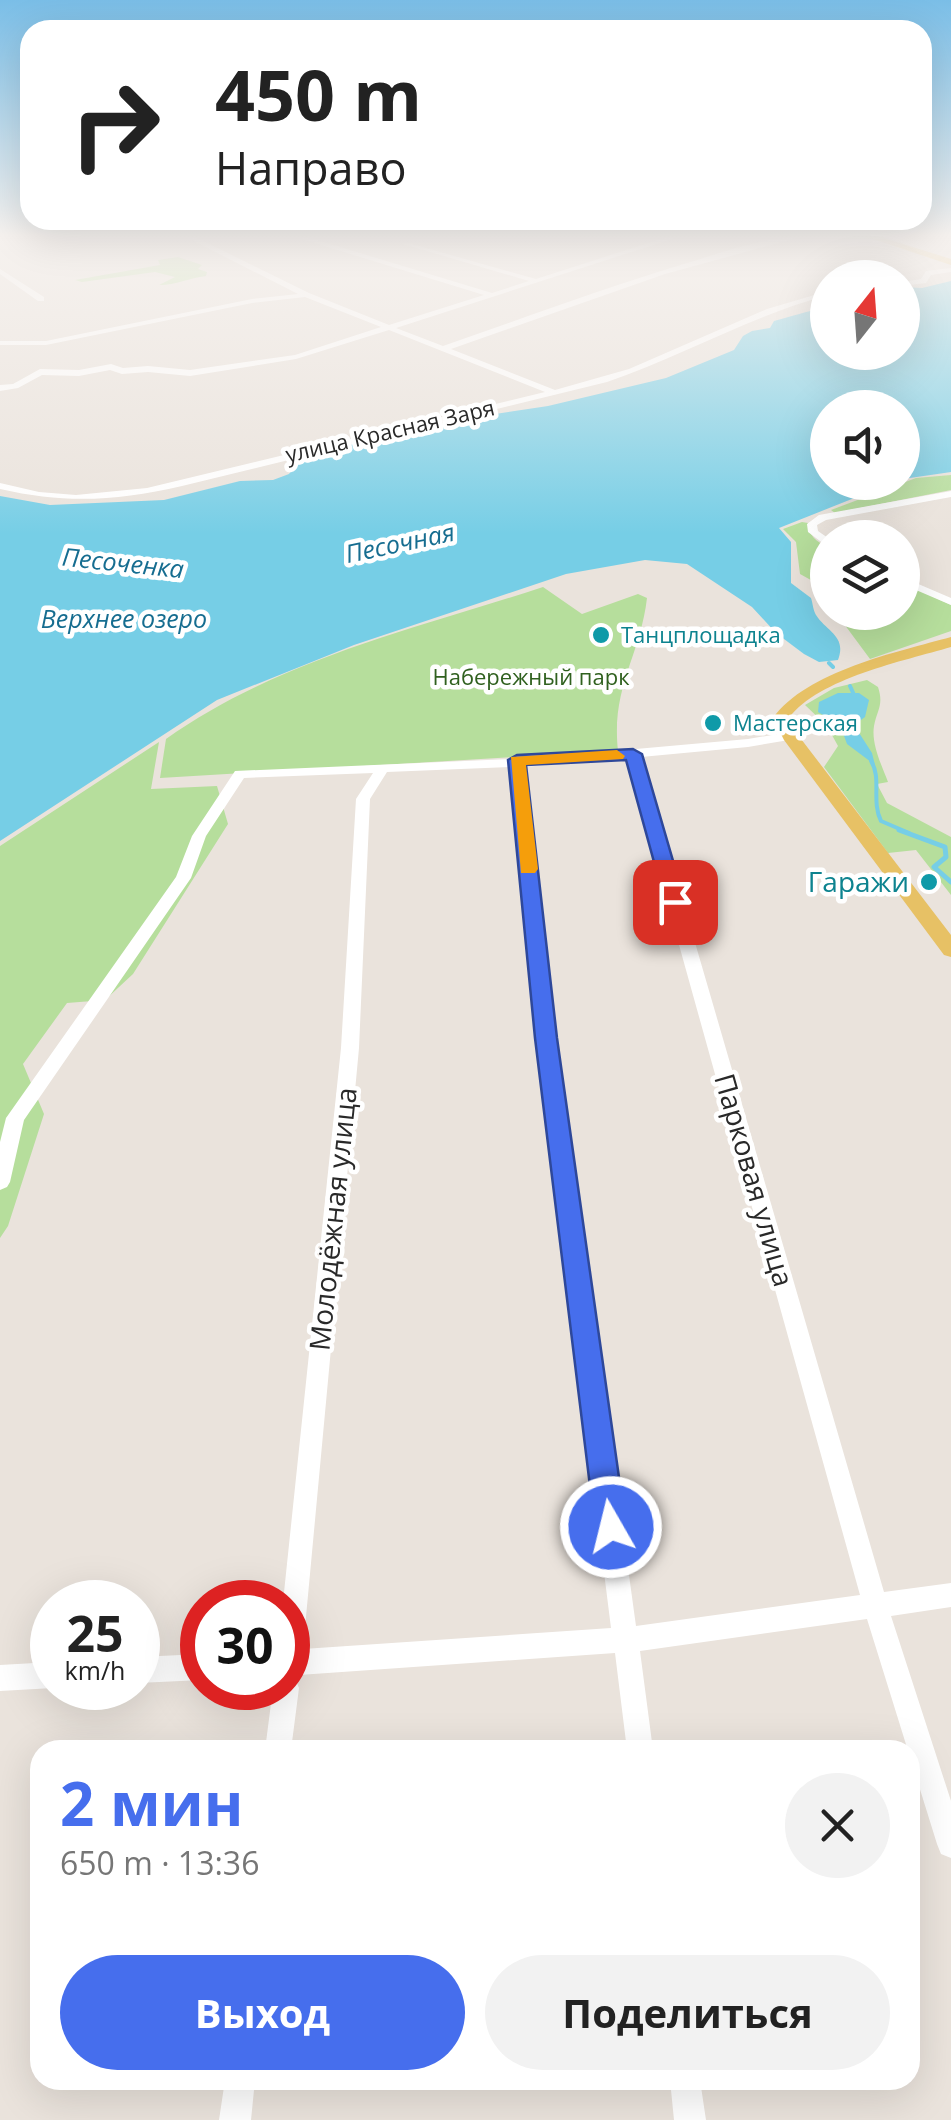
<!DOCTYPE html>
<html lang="ru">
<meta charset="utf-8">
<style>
:root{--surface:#fff;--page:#f2f2f2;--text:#222;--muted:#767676;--accent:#466eed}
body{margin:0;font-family:"Open Sans",sans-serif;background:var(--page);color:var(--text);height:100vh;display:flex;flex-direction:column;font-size:38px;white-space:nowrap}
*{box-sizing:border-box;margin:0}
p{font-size:32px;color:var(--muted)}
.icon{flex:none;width:55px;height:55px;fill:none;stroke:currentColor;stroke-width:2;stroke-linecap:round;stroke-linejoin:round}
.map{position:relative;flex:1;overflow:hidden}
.side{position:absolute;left:30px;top:1740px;width:890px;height:350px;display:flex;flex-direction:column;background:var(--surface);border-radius:30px;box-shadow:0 10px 40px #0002}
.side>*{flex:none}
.guide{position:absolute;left:20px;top:20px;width:912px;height:210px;border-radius:30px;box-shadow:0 10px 40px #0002;background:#fff;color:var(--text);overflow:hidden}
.needle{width:65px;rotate:17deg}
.controls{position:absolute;left:810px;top:260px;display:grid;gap:20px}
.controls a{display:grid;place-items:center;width:110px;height:110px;border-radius:50%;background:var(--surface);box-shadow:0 10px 40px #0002;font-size:50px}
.speed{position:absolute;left:30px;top:1580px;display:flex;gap:20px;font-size:50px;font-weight:700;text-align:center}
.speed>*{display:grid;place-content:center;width:130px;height:130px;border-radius:50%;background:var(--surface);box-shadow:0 10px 40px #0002;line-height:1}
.speed small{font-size:25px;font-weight:400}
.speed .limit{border:15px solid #d22;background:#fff;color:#111}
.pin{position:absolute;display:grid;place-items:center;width:85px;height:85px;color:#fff;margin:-42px;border-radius:20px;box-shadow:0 5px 15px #0006}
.me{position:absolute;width:110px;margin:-55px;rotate:352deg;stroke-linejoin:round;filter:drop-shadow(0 0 8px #0008)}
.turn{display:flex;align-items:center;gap:35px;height:210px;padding:0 30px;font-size:45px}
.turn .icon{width:130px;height:130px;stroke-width:2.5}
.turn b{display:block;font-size:70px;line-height:85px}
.round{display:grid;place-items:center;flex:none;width:105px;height:105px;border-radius:52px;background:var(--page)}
.summary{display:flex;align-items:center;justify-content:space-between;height:170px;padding:0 30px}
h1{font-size:60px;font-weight:700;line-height:75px;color:var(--accent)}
.primary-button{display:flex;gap:20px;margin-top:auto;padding:20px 30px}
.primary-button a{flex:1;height:115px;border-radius:60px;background:var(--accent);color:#fff;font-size:40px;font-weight:700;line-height:115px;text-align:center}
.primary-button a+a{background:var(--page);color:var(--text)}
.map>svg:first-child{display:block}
.green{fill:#b6de9c}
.water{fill:#76cee6}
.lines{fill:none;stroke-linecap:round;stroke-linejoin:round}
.stream-far1{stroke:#76cee6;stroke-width:4}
.stream{stroke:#76cee6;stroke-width:5}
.minor{fill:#fff;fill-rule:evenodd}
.major{fill:#e7c165;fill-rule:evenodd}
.route{fill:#466eed;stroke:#2e489a;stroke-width:2.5}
.slow{fill:#f59e0b}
.culture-dot{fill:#0f9aa8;stroke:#fff;stroke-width:4}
.labels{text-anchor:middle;stroke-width:9;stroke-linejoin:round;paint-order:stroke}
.far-street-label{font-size:22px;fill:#292929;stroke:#fff}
.far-culture-label{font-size:22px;fill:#0d838f;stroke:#fff;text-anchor:start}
.far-park-label{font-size:22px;fill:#30611f;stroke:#fff}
.far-water-label{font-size:25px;font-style:italic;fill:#166d90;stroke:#fff}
.culture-label{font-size:28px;fill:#0d838f;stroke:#fff;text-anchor:end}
.street-label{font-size:28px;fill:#292929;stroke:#fff}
</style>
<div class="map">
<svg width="951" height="2120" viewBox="0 0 951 2120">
<rect width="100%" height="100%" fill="#eae3dc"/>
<!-- green -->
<path class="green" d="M 178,257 L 202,265 L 198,269 L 207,272 L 206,276 C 189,278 176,285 159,285 L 175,277 L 155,272 L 82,282 L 75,280 L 160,265 L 158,260 Z
M 951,475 L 951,490 L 835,513 L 831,510 L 916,478 Z
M 802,522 L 808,523 C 809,536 816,541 827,547 L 827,589 L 800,574 L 796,542 L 783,529 Z
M 903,583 L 951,605 L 951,631 L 870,659 L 836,613 L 902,612 Z
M 543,587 L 582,614 L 638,594 L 647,598 C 640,657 611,687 618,751 L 160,778 L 166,739 C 277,660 415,629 543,587 Z
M 867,680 L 878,687 C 884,705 877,710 874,726 C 871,744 882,766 888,782 L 877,784 L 887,803 L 951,837 L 951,895 L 916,850 L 888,853 L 824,767 L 838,746 L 827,726 L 805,705 L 834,688 Z
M 159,742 L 151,789 L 217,786 L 228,824 L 133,974 L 105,1000 L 67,1003 L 23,1064 L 44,1114 L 8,1226 L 0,1238 L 0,846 Z"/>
<!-- water -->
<path class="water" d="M 951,281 L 951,472 L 903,479 L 902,408 L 828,408 L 828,482 L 892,483 L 779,528 L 791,542 L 791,583 L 811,598 C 813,604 813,610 816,615 C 827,632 847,636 838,660 L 819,662 L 804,654 L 776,633 L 752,607 L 687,564 L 645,560 L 566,574 L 354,645 L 217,700 L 0,841 L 0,496 L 50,505 L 164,500 L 240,481 L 273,480 L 289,474 L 298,461 L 308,456 L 358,441 L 413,433 L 469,418 L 548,406 L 666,378 L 734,350 L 743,336 L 752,331 L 770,328 L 774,321 C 792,316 805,312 823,308 L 826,304 L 819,300 L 827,298 L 828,352 L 902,352 L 903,287 L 922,288 Z
M 838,693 L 859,693 L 869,700 L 865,717 L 854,725 L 872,753 L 875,765 L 847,744 L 840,725 L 818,712 L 819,702 Z"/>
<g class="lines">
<!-- stream-far1 -->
<path class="stream-far1" d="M 829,663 L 833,667
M 850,686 L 855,697
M 871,761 C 882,778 871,801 881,821 L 909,833"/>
<!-- stream -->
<path class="stream" d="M 899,830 L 945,847 L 946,857 L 934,867 L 951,882"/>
<!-- minor -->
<path class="minor" d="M 186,237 L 195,237 L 309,293 L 389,325 L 484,295 L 295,237 L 307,237 L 492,293 L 529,281 L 403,244 L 408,243 L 536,279 L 667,237 L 678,237 L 396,328 L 443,346 C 524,318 604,288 687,263 C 722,253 762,237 800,237 L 665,274 L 451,349 L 555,390 L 629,369 L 767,309 L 828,291 L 828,295 C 751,316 682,356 607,382 L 182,486 C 116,501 66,504 0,489 L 0,483 L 39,492 L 76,495 L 147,488 L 545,392 L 389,330 L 296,359 L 190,376 L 148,372 L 122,374 L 110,370 L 79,376 L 42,375 L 18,388 L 0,391 L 0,385 L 13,384 L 40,369 L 79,370 L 111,364 L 123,368 L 148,366 L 190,370 L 295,355 L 381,327 L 305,297 L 252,303 L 46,345 L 0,345 L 0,341 L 46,341 L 252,299 L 298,294 Z
M 951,268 L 951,272 L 931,275 L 926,283 L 902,286 L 902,282 L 921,279 L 926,271 Z
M 0,269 L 44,297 L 44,301 L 38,301 L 0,274 Z
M 951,491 L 951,497 L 826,520 L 817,525 L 818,531 L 828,538 L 828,547 L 808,532 L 807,524 L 819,515 Z
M 902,577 L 951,598 L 951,605 L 902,584 Z
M 790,732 L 797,736 L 795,739 L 748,747 L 641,757 L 884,1592 L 951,1583 L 951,1607 L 891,1616 L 951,1801 L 951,1858 L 941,1854 L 937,1844 L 867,1619 L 640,1651 L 653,1750 L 627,1750 L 615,1653 L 299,1675 L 296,1681 L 299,1688 L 291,1750 L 265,1750 L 273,1688 L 288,1688 L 288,1602 L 283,1602 L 341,1048 L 356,799 L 373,773 L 244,778 L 206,836 L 191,878 L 24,1120 L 10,1182 L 7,1187 L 0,1190 L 0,1142 L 6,1118 L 176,877 L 192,836 L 235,771 L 535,758 L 748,739 ZM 627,758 L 860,1595 L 636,1626 L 555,1037 L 524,767 ZM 511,767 L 537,1037 L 611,1628 L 303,1649 L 359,1048 L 370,799 L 387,772 Z
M 202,1654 L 202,1680 L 138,1683 L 138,1657 Z
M 52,1662 L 53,1688 L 0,1691 L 0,1665 Z
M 225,2080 L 255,2080 L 251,2120 L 219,2120 Z
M 670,2080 L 700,2080 L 706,2120 L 674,2120 Z"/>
<!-- major -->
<path class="major" d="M 867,237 L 881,237 L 951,259 L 951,265 Z
M 951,637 L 951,647 C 904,661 819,678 789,718 L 798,735 L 951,935 L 951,957 L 944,955 L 784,740 L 773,718 C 807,671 897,652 951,637 Z"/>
</g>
<!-- sky -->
<linearGradient id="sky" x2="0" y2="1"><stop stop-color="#7abee7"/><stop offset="0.44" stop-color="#f6f2ef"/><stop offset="1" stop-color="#f6f2ef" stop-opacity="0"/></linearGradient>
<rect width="951" height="534" fill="url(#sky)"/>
<!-- route -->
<path class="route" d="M 633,749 L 642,754 L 685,902 L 682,907 L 675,909 L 665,902 L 626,760 L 526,765 L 557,1038 L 626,1527 L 622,1538 L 611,1542 L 600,1538 L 595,1527 L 535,1038 L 508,760 L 517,755 Z"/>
<!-- slow -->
<path class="slow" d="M 617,750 L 625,756 L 623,759 L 526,765 L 538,869 L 535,873 L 521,873 L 511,757 Z"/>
<!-- markers -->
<g class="culture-dot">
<circle cx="601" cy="635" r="10"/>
<circle cx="713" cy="723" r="10"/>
<circle cx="929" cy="882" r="10"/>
</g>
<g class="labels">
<!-- far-street labels -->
<g class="far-street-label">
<text transform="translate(390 431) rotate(-13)" y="8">улица Красная Заря</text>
</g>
<!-- far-culture labels -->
<g class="far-culture-label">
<text x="621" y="643">Танцплощадка</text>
<text x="733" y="731">Мастерская</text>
</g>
<!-- far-park labels -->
<g class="far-park-label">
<text x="531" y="685">Набережный парк</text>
</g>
<!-- far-water labels -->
<g class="far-water-label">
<text transform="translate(400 543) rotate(-12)" y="9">Песочная</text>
<text transform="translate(123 563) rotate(6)" y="9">Песоченка</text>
<text x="124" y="628">Верхнее озеро</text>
</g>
<!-- culture labels -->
<g class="culture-label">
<text x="909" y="892">Гаражи</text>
</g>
<!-- street labels -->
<g class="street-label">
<text transform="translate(754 1180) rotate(74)" y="10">Парковая улица</text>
<text transform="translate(333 1219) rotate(-84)" y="10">Молодёжная улица</text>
</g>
</g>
</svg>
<div class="controls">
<a><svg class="needle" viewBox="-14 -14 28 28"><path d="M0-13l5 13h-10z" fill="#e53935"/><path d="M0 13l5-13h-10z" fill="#767676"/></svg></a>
<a><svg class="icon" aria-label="sound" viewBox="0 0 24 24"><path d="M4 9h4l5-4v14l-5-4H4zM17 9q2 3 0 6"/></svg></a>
<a><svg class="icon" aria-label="layers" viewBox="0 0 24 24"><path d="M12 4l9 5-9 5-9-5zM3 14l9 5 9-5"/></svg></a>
</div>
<div class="speed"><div>25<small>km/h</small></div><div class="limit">30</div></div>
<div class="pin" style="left:675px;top:902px;background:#d93025"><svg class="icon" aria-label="arrive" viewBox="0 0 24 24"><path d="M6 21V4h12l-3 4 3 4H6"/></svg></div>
<svg class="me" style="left:611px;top:1527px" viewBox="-20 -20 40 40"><circle r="17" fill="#466eed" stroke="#fff" stroke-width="3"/><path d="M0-11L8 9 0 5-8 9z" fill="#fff"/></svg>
<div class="guide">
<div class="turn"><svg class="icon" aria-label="right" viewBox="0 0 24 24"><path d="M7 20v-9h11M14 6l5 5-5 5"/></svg><div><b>450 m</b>Направо</div></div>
</div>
<section class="side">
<div class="summary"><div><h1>2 мин</h1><p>650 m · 13:36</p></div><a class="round"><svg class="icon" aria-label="close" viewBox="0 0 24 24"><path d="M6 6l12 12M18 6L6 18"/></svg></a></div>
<div class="primary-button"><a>Выход</a><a>Поделиться</a></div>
</section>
</div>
